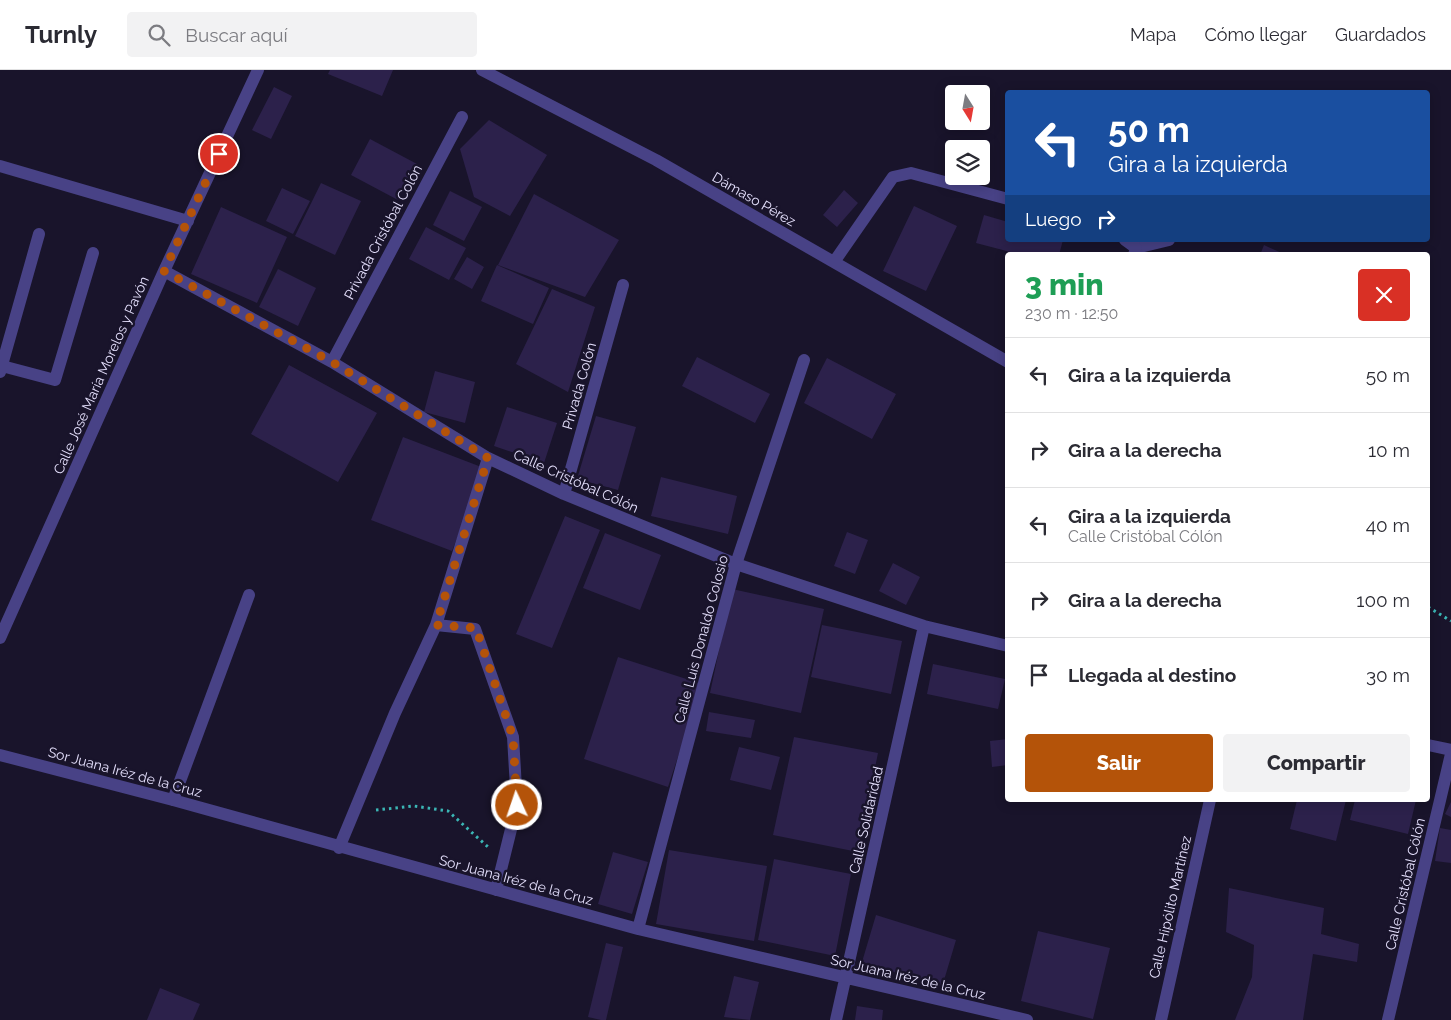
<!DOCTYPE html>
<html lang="es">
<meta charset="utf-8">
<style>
:root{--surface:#fff;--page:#f2f2f3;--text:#2b2b33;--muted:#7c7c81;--line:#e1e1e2;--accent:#b45309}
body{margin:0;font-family:Raleway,sans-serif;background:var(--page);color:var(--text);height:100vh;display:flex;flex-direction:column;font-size:19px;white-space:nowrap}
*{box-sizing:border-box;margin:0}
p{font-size:16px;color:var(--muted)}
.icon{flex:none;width:28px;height:28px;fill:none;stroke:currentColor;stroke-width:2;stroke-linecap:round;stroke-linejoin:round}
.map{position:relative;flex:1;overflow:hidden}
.sheet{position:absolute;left:1005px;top:182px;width:425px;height:550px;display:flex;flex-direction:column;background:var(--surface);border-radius:5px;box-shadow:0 2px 12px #0003}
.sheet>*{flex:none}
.banner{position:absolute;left:1005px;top:20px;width:425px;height:152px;border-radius:5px;box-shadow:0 2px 12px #0003;background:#1a4fa0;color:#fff;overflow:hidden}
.needle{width:32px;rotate:169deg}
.controls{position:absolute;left:945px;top:15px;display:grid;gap:10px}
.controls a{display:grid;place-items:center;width:45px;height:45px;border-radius:5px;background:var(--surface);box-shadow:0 2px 12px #0003;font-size:25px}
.pin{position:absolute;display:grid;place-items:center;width:42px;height:42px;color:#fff;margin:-21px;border:2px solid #fff;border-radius:50%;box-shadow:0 1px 5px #0007}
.me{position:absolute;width:55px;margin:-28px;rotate:357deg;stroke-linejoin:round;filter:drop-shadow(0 0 4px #0008)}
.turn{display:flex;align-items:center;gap:18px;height:105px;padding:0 20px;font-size:22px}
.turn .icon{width:65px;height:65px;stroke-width:2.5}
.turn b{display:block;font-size:35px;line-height:42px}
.then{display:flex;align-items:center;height:48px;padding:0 20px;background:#0003;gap:10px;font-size:19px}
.round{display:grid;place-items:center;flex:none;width:52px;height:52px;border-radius:5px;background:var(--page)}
.head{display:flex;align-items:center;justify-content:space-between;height:85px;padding:0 20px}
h1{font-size:30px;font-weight:800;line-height:38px;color:#1e9e55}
.primary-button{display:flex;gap:10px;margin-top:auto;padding:10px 20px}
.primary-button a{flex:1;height:58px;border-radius:5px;background:var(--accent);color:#fff;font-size:20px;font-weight:800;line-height:58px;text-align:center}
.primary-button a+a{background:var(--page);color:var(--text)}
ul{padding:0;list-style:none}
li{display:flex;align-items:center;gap:15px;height:75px;padding:0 20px;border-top:1px solid var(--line)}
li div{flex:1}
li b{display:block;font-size:19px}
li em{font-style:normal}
header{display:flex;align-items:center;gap:30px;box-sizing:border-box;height:70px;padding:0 25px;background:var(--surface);border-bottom:1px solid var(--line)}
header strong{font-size:24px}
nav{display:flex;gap:28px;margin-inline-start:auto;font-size:18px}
.search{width:350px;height:45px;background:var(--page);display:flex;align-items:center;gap:12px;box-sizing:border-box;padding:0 18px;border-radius:5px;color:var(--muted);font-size:19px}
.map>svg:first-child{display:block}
.building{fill:#2c214b}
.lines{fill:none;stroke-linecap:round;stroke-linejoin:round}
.path{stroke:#3bb6b5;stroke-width:3;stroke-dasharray:2.5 4;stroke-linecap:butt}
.service{stroke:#484286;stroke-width:12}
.minor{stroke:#484286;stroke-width:12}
.route{stroke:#b45309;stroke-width:9;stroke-dasharray:0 16.2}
.labels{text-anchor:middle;stroke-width:5;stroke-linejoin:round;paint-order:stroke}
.street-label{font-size:14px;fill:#e5e0fd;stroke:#19142b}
</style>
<header>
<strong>Turnly</strong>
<div class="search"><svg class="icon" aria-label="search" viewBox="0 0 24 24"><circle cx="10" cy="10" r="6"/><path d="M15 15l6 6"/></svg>Buscar aquí</div>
<nav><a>Mapa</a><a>Cómo llegar</a><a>Guardados</a></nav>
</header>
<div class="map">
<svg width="1451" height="950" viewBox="0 0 1451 950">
<rect width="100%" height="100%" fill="#19142b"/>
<!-- building -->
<path class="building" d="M 330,0 L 393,0 L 382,26 L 328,4 Z
M 274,17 L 292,26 L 271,69 L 252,60 Z
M 489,50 L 547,85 L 510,146 L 474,127 L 460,79 Z
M 370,69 L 417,94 L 398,130 L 351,105 Z
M 321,113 L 361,131 L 335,185 L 295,166 Z
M 282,118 L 310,131 L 293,164 L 266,151 Z
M 844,120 L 858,133 L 837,157 L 823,145 Z
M 450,121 L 482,137 L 464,171 L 433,155 Z
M 534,124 L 619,170 L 585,227 L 498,195 Z
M 914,136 L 957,156 L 926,221 L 883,201 Z
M 221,137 L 287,167 L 257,233 L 191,204 Z
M 984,145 L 1008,152 L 1008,170 L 1063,170 L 1059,185 L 1022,185 L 976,173 Z
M 426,157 L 466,178 L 449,210 L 409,189 Z
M 1264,175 L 1286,185 L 1260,185 Z
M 467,187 L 484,197 L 472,219 L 454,209 Z
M 497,195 L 549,218 L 533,254 L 481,231 Z
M 278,199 L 316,218 L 298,256 L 259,237 Z
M 552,219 L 595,237 L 568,322 L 516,294 Z
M 697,287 L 770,324 L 755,353 L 682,316 Z
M 827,288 L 896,324 L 872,369 L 804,333 Z
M 289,295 L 377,343 L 338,412 L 251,364 Z
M 435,301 L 475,312 L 465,353 L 424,342 Z
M 507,337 L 557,353 L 544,393 L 494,376 Z
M 596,346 L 636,357 L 618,420 L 577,409 Z
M 403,367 L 484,398 L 452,481 L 371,450 Z
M 661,407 L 737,426 L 728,464 L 651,446 Z
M 565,446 L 600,460 L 552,578 L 516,564 Z
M 847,462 L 868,470 L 855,504 L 834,496 Z
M 605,463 L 661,485 L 640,540 L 583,518 Z
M 893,493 L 920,507 L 906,535 L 879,521 Z
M 732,519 L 824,539 L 801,643 L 710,623 Z
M 822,555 L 902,571 L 891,624 L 811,607 Z
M 618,587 L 702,614 L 668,717 L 584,689 Z
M 933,594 L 1005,609 L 998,639 L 927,624 Z
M 709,642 L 755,650 L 751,668 L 706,661 Z
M 794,667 L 878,683 L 858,782 L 773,765 Z
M 1008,669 L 1008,695 L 992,697 L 990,671 Z
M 739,677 L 780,687 L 771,720 L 730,710 Z
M 1297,730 L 1346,730 L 1336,771 L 1290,759 Z
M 1355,730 L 1416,730 L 1408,764 L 1350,750 Z
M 1451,732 L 1451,747 L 1445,744 Z
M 1440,758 L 1451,760 L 1451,793 L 1435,791 Z
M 669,780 L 767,796 L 754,871 L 656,854 Z
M 613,782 L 648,792 L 632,844 L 598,834 Z
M 774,789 L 851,804 L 835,886 L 758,870 Z
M 1229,818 L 1324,838 L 1321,864 L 1359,874 L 1357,892 L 1313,884 L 1303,950 L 1235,950 L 1252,907 L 1254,875 L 1226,862 Z
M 876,845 L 956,870 L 942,917 L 862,892 Z
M 1038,861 L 1110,878 L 1093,949 L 1021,931 Z
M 606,873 L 623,877 L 606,950 L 601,950 L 588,947 Z
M 734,906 L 759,912 L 750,950 L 724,947 Z
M 160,918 L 200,934 L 193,950 L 147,950 Z
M 857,936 L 883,940 L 882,950 L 855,950 Z"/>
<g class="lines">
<!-- path -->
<path class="path" d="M 1428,537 L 1451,551
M 376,740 L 414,736 L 448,741 L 488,777"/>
<!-- service -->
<path class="service" d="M 1136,178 L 1169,170
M 2,296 L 55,310 L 93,183
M 0,302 L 39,164"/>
<!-- minor -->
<path class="minor" d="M 482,0 L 656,90 L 1008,292
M 0,96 L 188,151
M 1125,170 L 1136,178 L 1134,185
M 834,192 L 893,107 L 911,103 L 1008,129
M 164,201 L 332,292 L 488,388 L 564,424 L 736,494 L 924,556 L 1008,576
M 332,292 L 462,47
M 564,424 L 623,215
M 436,555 L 475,559 L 513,667 L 517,735 L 496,820
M 0,568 L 164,201 L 258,0
M 1428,675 L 1451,680
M 0,685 L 173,730 L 638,859 L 1027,950
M 173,730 L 249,525
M 339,778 L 395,643 L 436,555 L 488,388
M 638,859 L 736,494 L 804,290
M 836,950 L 924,556
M 1161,950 L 1210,730
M 1388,950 L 1451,684"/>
</g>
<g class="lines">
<!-- route -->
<path class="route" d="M 219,84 L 164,201 L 332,292 L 488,388 L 436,555 L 476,558 L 513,667 L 517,735"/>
</g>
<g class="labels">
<!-- street labels -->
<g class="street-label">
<text transform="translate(754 129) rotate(30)" y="5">Dámaso Pérez</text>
<text transform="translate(383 162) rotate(-62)" y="5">Privada Cristóbal Colón</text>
<text transform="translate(101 305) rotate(-66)" y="5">Calle José María Morelos y Pavón</text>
<text transform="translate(579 316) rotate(-74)" y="5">Privada Colón</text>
<text transform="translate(576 411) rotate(24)" y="5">Calle Cristóbal Cólón</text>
<text transform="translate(701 569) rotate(-75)" y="5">Calle Luis Donaldo Colosio</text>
<text transform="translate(125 702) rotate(15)" y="5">Sor Juana Iréz de la Cruz</text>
<text transform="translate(866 750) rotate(-77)" y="5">Calle Solidaridad</text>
<text transform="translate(516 810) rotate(15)" y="5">Sor Juana Iréz de la Cruz</text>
<text transform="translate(1405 814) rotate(-77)" y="5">Calle Cristóbal Cólón</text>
<text transform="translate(1170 837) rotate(-77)" y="5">Calle Hipólito Martínez</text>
<text transform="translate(908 907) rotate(13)" y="5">Sor Juana Iréz de la Cruz</text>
</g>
</g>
</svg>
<div class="controls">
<a><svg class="needle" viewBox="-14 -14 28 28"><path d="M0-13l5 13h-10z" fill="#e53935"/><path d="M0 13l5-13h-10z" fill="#7c7c81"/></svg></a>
<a><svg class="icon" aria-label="layers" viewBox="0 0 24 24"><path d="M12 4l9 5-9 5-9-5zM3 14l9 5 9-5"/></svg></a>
</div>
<div class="pin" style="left:219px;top:84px;background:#d93025"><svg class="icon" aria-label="arrive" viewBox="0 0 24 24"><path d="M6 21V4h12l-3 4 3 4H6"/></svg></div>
<svg class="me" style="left:517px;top:735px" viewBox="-20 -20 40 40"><circle r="17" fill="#b45309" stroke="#fff" stroke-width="3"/><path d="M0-11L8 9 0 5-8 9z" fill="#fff"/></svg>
<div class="banner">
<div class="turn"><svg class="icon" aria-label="left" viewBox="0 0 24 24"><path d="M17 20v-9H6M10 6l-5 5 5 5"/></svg><div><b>50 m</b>Gira a la izquierda</div></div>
<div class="then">Luego<svg class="icon" aria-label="right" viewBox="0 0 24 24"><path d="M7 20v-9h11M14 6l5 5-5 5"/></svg></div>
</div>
<section class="sheet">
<div class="head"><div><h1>3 min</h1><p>230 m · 12:50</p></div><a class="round" style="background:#d93025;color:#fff"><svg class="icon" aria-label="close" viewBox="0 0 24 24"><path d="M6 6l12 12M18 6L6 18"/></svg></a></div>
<ul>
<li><svg class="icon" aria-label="left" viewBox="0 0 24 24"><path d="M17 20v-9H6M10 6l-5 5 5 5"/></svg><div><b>Gira a la izquierda</b></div><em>50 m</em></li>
<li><svg class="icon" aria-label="right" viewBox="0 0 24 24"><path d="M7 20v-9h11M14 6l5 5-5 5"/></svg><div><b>Gira a la derecha</b></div><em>10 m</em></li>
<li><svg class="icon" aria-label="left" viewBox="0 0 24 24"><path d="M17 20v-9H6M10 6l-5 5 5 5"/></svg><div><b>Gira a la izquierda</b><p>Calle Cristóbal Cólón</p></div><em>40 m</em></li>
<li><svg class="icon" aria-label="right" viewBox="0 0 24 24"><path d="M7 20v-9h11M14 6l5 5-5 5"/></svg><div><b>Gira a la derecha</b></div><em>100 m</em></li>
<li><svg class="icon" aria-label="arrive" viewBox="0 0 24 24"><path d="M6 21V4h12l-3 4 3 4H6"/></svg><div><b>Llegada al destino</b></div><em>30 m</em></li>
</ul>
<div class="primary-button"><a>Salir</a><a>Compartir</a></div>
</section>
</div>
